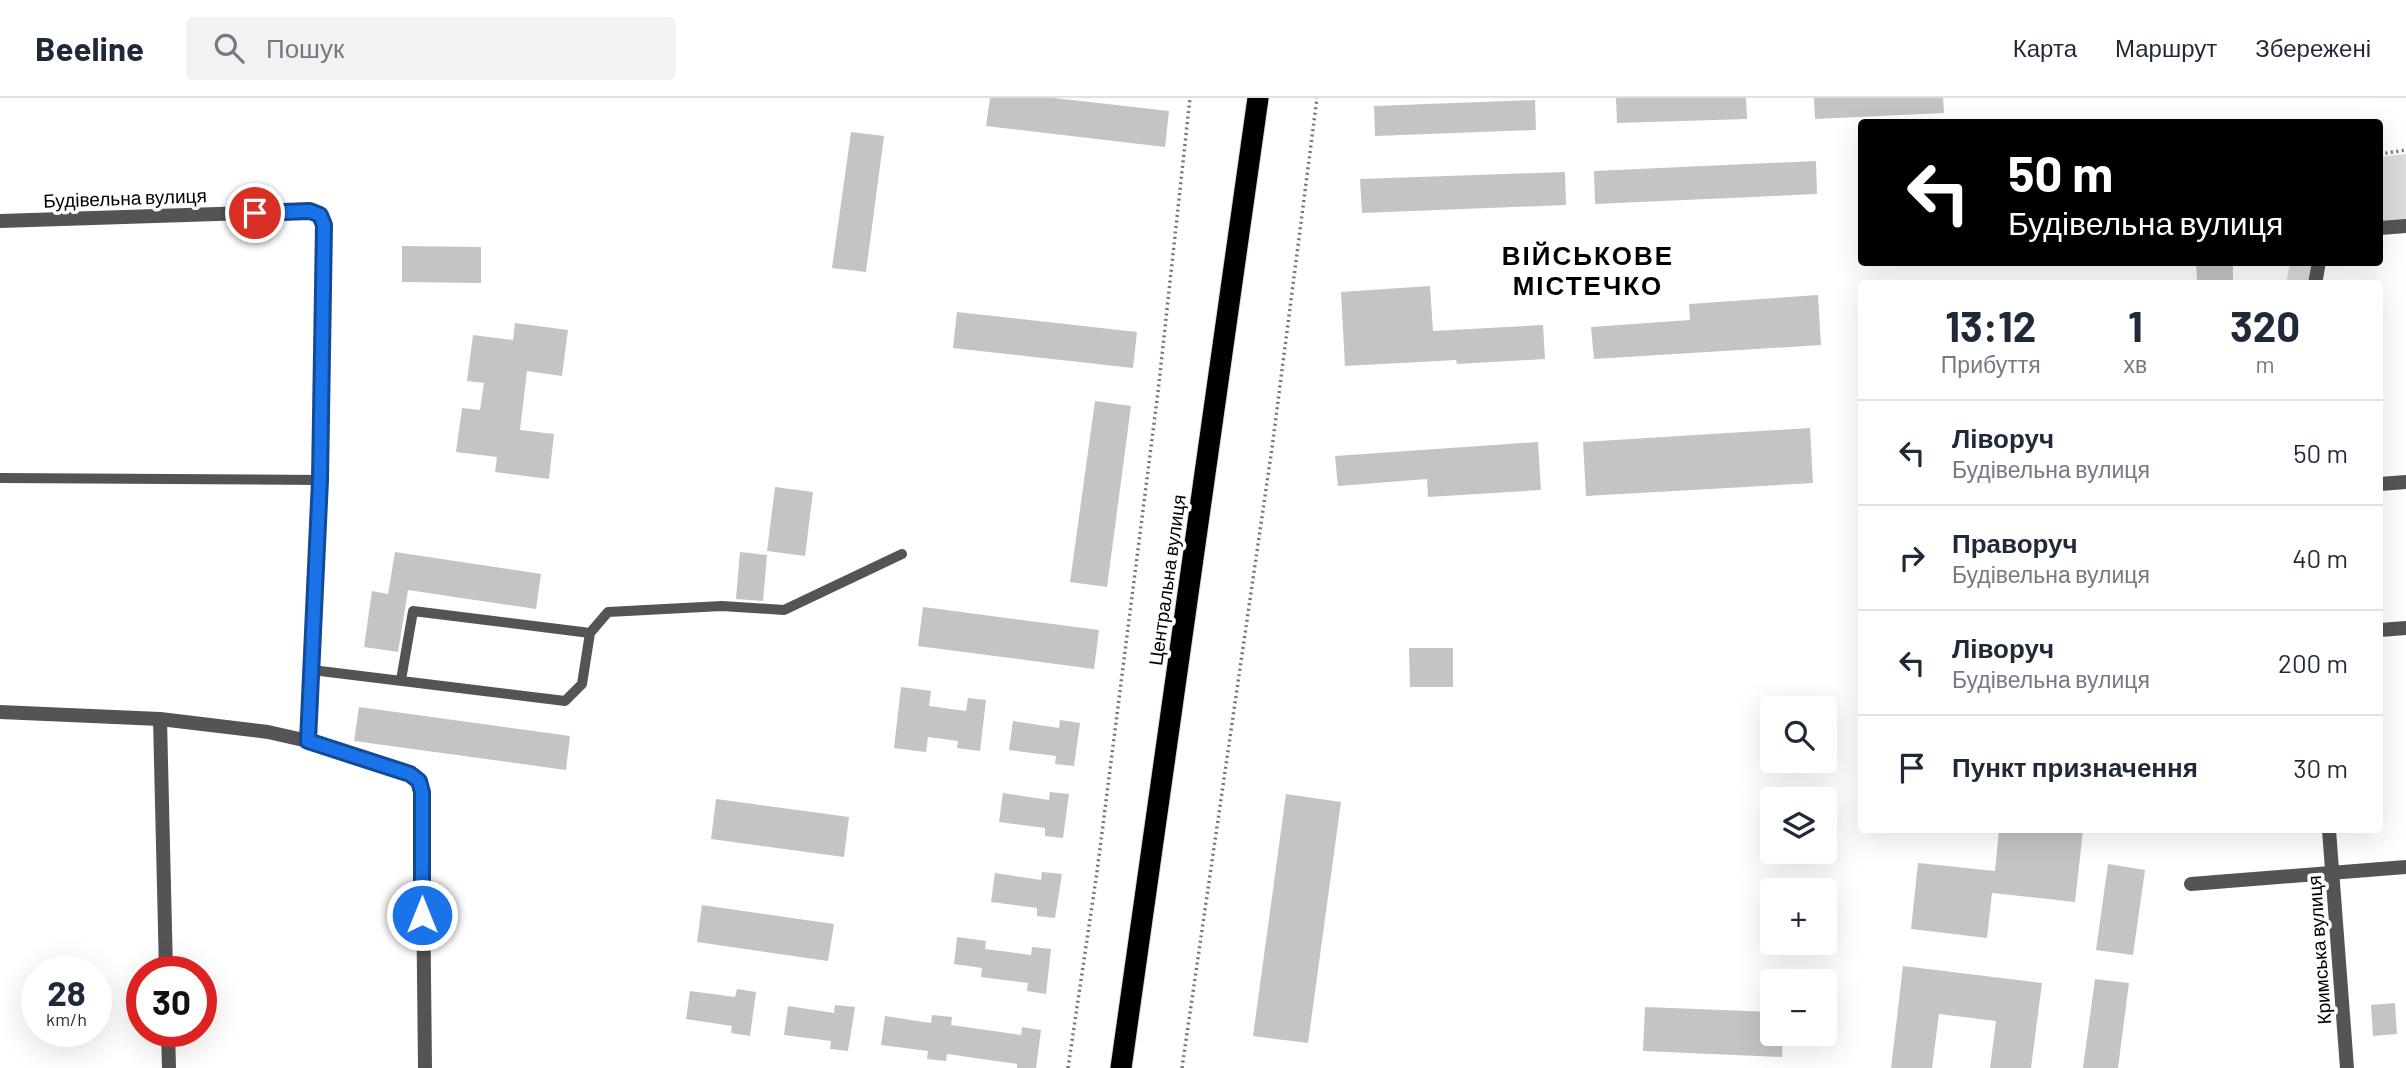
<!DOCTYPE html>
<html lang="uk">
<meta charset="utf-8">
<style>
:root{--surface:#fff;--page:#f2f2f3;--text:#1f2937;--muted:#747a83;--line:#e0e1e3}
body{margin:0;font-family:Barlow,sans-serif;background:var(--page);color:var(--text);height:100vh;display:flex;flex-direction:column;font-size:26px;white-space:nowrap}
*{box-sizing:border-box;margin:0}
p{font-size:23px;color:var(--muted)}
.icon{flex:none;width:38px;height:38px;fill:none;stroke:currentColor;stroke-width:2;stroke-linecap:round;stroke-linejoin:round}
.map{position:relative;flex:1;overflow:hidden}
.side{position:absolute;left:1858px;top:182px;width:525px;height:553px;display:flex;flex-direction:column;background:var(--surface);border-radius:7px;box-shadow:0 7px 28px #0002}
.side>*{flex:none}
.hud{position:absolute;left:1858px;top:21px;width:525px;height:147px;border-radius:7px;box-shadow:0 7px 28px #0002;background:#000;color:#fff;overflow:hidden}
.buttons{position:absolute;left:1760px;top:598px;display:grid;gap:14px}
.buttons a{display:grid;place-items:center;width:77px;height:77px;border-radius:7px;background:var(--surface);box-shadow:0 7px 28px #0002;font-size:35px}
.speed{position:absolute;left:21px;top:858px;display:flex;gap:14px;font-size:35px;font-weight:700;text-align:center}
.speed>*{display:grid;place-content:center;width:91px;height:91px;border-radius:50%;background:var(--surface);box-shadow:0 7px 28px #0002;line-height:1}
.speed small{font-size:18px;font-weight:400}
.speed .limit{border:10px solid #d22;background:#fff;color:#111}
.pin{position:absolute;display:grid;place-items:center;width:60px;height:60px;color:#fff;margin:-30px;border:4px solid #fff;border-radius:50%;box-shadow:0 2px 7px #0007}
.me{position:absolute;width:77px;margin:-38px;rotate:0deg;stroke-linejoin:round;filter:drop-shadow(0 0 5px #0008)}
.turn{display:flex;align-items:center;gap:24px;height:147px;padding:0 35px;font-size:32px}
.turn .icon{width:91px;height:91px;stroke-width:2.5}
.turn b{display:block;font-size:49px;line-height:60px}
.eta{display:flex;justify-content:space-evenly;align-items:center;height:119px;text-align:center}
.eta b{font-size:42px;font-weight:700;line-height:49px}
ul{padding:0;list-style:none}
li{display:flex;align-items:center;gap:21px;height:105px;padding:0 35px;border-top:2px solid var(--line)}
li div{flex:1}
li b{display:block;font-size:26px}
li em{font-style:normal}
header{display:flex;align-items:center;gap:42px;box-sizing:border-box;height:98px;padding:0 35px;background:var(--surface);border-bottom:2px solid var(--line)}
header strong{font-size:33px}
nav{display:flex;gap:38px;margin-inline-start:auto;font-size:24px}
.search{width:490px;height:63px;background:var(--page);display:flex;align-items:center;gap:18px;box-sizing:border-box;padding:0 24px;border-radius:7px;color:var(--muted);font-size:26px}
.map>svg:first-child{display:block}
.green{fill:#dbdbdb}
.building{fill:#c4c4c4}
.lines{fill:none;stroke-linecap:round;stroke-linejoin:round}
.highway-casing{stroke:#dbdbdb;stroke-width:23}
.path{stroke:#767676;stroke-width:3.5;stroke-dasharray:2 3.5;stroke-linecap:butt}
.lane{stroke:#545454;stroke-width:10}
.street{stroke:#545454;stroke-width:14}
.highway{stroke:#000;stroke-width:21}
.route-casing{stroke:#114b97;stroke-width:18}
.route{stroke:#1a73e8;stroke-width:12}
.labels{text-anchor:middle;stroke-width:7;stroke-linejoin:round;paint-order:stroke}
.street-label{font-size:19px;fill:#000;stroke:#fff}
.district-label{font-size:26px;font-weight:bold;letter-spacing:2px;fill:#000;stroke:#fff}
</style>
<header>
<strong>Beeline</strong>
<div class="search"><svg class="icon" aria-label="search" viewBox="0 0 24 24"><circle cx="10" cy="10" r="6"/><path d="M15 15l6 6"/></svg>Пошук</div>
<nav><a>Карта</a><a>Маршрут</a><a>Збережені</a></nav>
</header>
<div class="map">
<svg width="2406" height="970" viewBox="0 0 2406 970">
<rect width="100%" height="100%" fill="#fff"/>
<!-- green -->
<path class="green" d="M 2406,56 L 2406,128 L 2380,130 L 2380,59 Z
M 2290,165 L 2319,165 L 2315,185 L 2286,186 Z"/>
<!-- building -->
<path class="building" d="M 990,0 L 1054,0 L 1169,13 L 1165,49 L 986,28 Z
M 1616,0 L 1746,0 L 1747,21 L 1617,25 Z
M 1814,0 L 1943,0 L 1944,15 L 1815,21 Z
M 1535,2 L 1536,32 L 1375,38 L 1374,8 Z
M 851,34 L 884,38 L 866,174 L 832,170 Z
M 1816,63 L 1817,96 L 1595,106 L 1594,73 Z
M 1565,74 L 1566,107 L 1362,115 L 1360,81 Z
M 402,148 L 481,149 L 481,185 L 402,184 Z
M 2196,164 L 2233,164 L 2233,182 L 2197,182 Z
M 1430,188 L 1433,233 L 1543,227 L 1545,261 L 1457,266 L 1456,262 L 1345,268 L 1341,194 Z
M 1818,197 L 1821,247 L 1594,261 L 1591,229 L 1690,222 L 1689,206 Z
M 957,214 L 1137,234 L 1133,270 L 953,250 Z
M 515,225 L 568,232 L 562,278 L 527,273 L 520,332 L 554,336 L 549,381 L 495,374 L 497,359 L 456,354 L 462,310 L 480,312 L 484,285 L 467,283 L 473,237 L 513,242 Z
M 1095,303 L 1131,308 L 1107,489 L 1070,484 Z
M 1810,330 L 1813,385 L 1586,398 L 1583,344 Z
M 1538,344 L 1541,392 L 1428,399 L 1427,381 L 1338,388 L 1335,358 Z
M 775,389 L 813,394 L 805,458 L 767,453 Z
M 395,454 L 541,476 L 536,511 L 408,492 L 398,554 L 364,549 L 372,493 L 388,496 Z
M 740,454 L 767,457 L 763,503 L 736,501 Z
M 923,509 L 1099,532 L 1094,571 L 918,548 Z
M 1409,550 L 1453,550 L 1453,589 L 1410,589 Z
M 901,589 L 931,593 L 929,608 L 966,613 L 968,600 L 986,602 L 980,653 L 957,650 L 958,643 L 928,639 L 926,654 L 894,650 Z
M 359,609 L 570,638 L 566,672 L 354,643 Z
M 1060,622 L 1080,625 L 1074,668 L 1055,666 L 1056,658 L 1009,652 L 1013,623 L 1059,630 Z
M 1050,694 L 1069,696 L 1063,740 L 1045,738 L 1045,730 L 999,724 L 1003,695 L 1049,702 Z
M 1286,696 L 1341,704 L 1308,945 L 1253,938 Z
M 716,701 L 849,719 L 844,759 L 711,741 Z
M 1999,732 L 2083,732 L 2075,804 L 1992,795 L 1987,840 L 1911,831 L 1918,765 L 1995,773 Z
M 2108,766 L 2145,772 L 2133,857 L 2096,852 Z
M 1042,774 L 1062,776 L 1055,820 L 1037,818 L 1037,810 L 991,804 L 995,775 L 1041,782 Z
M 702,807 L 834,826 L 828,863 L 697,844 Z
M 957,839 L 986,843 L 985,851 L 1031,857 L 1032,849 L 1051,851 L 1046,896 L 1027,893 L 1028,885 L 981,879 L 982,870 L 954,866 Z
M 1903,868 L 2042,885 L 2031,970 L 1990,970 L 1996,923 L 1939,916 L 1932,970 L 1891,970 Z
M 2095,881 L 2129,885 L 2118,970 L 2083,970 Z
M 737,891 L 756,894 L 750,938 L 731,935 L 732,928 L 686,921 L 690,893 L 735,899 Z
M 2395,905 L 2397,936 L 2373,938 L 2371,907 Z
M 835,907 L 855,909 L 848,953 L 830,951 L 831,943 L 784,937 L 788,908 L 834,915 Z
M 1645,909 L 1773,914 L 1773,936 L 1783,936 L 1782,959 L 1643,953 Z
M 932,917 L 952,919 L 951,927 L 1021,937 L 1022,929 L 1041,932 L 1036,970 L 1017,970 L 1017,966 L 947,956 L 946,963 L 927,961 L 928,953 L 881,947 L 885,918 L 931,925 Z"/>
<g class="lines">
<!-- highway casing -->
<g class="highway-casing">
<path id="highway" d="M 1121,970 L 1258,0"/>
</g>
<!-- path -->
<path class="path" d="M 2380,56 L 2406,52
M 1068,970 L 1097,774 L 1158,294 L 1190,0
M 1182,970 L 1272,350 L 1317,0"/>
<!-- lane -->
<path class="lane" d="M 0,380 L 320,382
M 312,572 L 565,603 L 582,586 L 590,535 L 608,514 L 722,508 L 784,512 L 902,456
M 401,582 L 413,513 L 590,535"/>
<!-- street -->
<path class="street" d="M 0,123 L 310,113 L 319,117 L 324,127 L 320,382 L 308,643 L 410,676 L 419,683 L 422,694 L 425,970
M 2380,130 L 2406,128
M 2315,186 L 2319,164
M 2380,386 L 2406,384
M 2380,532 L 2406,530
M 0,614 L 160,621 L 166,873
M 160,621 L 268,634 L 308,643
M 2329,732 L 2347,970
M 2191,786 L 2406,769
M 168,933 L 169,970"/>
<!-- highway -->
<use href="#highway" class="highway"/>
</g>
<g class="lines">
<!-- route casing -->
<g class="route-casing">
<path id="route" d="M 255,115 L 310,113 L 320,117 L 324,127 L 320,382 L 308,643 L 410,676 L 419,683 L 422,694 L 422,817"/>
</g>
<!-- route -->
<use href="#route" class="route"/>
</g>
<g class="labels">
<!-- street labels -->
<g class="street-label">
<text transform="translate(125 100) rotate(-2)" y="7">Будівельна вулиця</text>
<text transform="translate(1167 482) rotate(-82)" y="7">Центральна вулиця</text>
<text transform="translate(2319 852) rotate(-94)" y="7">Кримська вулиця</text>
</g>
<!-- district labels -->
<g class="district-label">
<text x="1588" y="167">ВІЙСЬКОВЕ<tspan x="1588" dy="30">МІСТЕЧКО</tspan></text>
</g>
</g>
</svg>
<div class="buttons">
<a><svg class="icon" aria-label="search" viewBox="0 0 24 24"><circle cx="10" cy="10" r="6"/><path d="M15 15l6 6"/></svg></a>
<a><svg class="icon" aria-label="layers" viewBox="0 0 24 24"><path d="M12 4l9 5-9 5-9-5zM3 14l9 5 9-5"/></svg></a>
<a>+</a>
<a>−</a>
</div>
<div class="speed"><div>28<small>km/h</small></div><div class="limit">30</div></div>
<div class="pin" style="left:255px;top:115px;background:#d93025"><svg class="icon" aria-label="arrive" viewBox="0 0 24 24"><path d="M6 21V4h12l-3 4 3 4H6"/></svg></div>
<svg class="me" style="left:422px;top:817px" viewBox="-20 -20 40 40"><circle r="17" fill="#1a73e8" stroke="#fff" stroke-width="3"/><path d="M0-11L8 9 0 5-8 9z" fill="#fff"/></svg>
<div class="hud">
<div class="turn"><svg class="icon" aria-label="left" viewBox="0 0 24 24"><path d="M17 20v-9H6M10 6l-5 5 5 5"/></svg><div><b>50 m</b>Будівельна вулиця</div></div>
</div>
<section class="side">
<div class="eta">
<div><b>13:12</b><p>Прибуття</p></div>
<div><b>1</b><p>хв</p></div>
<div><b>320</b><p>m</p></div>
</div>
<ul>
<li><svg class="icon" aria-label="left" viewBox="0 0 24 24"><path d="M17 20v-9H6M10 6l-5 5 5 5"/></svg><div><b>Ліворуч</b><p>Будівельна вулиця</p></div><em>50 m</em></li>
<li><svg class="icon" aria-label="right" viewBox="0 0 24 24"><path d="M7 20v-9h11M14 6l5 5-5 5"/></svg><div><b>Праворуч</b><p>Будівельна вулиця</p></div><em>40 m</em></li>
<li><svg class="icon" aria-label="left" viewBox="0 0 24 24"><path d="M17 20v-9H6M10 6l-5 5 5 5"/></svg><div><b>Ліворуч</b><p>Будівельна вулиця</p></div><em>200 m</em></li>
<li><svg class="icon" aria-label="arrive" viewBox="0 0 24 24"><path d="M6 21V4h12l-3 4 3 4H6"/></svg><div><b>Пункт призначення</b></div><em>30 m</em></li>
</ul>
</section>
</div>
